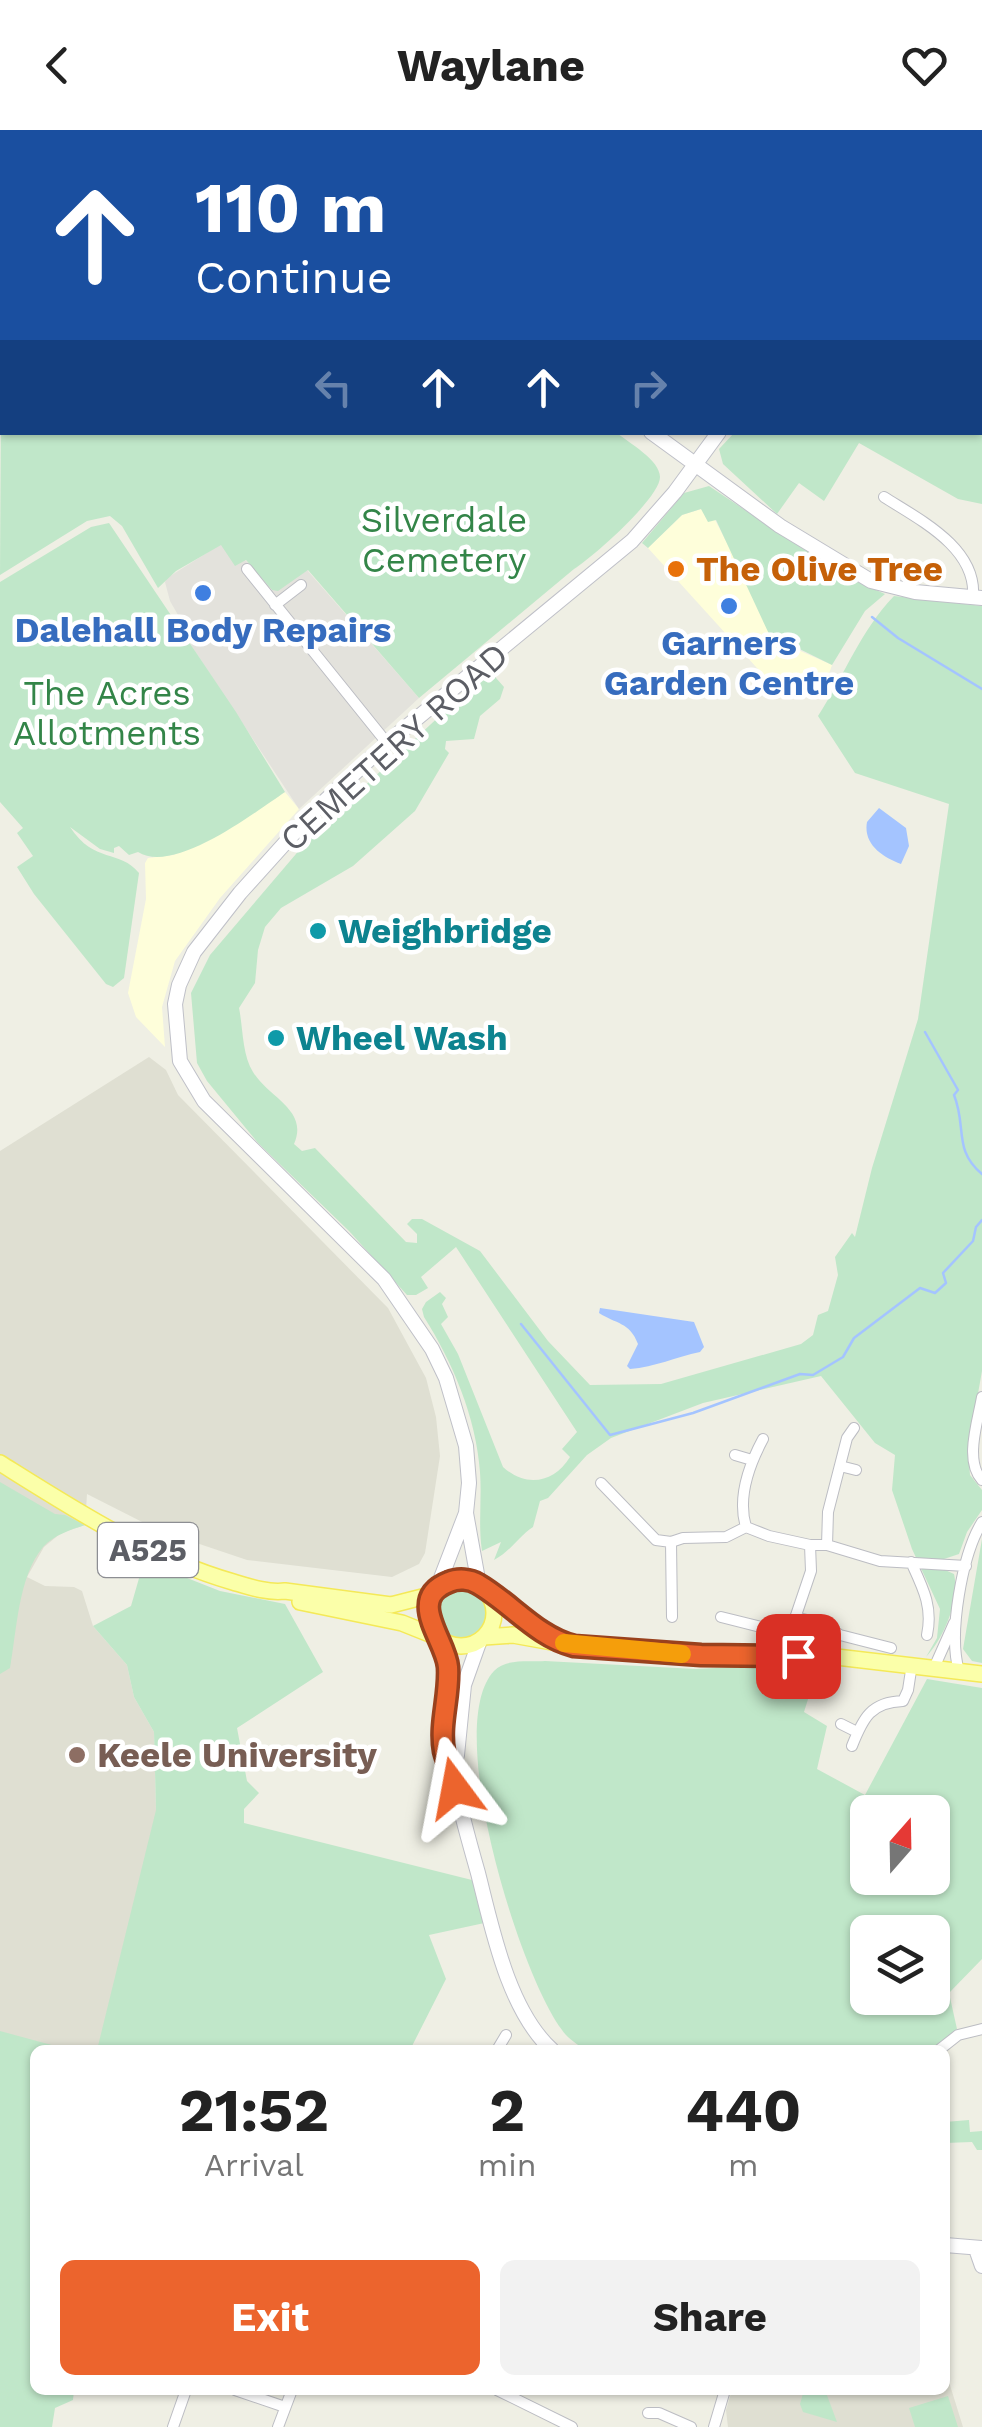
<!DOCTYPE html>
<style>
:root{--surface:#fff;--page:#f2f2f2;--text:#222;--muted:#767676;--accent:#ec642d}
body{margin:0;font-family:"Work Sans",sans-serif;background:var(--page);color:var(--text);height:100vh;display:flex;flex-direction:column;font-size:38px;white-space:nowrap}
*{box-sizing:border-box;margin:0}
p{font-size:32px;color:var(--muted)}
.icon{flex:none;width:55px;height:55px;fill:none;stroke:currentColor;stroke-width:2;stroke-linecap:round;stroke-linejoin:round}
.map{position:relative;flex:1;overflow:hidden}
.side{position:absolute;left:30px;top:1915px;width:920px;height:350px;display:flex;flex-direction:column;background:var(--surface);border-radius:15px;box-shadow:0 2px 8px #0004}
.side>*{flex:none}
.guide{position:absolute;left:0px;top:0px;width:982px;height:305px;box-shadow:0 2px 8px #0004;background:#1a4fa0;color:#fff;overflow:hidden}
.needle{width:65px;rotate:20deg}
.fabs{position:absolute;left:850px;top:1665px;display:grid;gap:20px}
.fabs a{display:grid;place-items:center;width:100px;height:100px;border-radius:15px;background:var(--surface);box-shadow:0 2px 8px #0004;font-size:50px}
.pin{position:absolute;display:grid;place-items:center;width:85px;height:85px;color:#fff;margin:-42px;border-radius:20px;box-shadow:0 5px 15px #0006}
.me{position:absolute;width:110px;margin:-55px;rotate:347deg;stroke-linejoin:round;filter:drop-shadow(0 0 8px #0008)}
.turn{display:flex;align-items:center;gap:35px;height:210px;padding:0 30px;font-size:45px}
.turn .icon{width:130px;height:130px;stroke-width:2.5}
.turn b{display:block;font-size:70px;line-height:85px}
.lanes{display:flex;align-items:center;height:95px;padding:0 30px;background:#0003;justify-content:center;gap:50px;direction:ltr}
.lanes .off{opacity:.35}
.eta{display:flex;justify-content:space-evenly;align-items:center;height:170px;text-align:center}
.eta b{font-size:60px;font-weight:700;line-height:70px}
.primary-button{display:flex;gap:20px;margin-top:auto;padding:20px 30px}
.primary-button a{flex:1;height:115px;border-radius:15px;background:var(--accent);color:#fff;font-size:40px;font-weight:700;line-height:115px;text-align:center}
.primary-button a+a{background:var(--page);color:var(--text)}
header{display:flex;justify-content:space-between;align-items:center;height:130px;padding:0 30px;background:var(--surface);font-size:45px;font-weight:700}
.map>svg:first-child{display:block}
.commercial{fill:#fefeda}
.industrial{fill:#e3e2dc}
.education{fill:#dfdfd2}
.green{fill:#c0e7c9;fill-rule:evenodd}
.water{fill:#a4c4ff}
.lines{fill:none;stroke-linecap:round;stroke-linejoin:round}
.stream{stroke:#a4c4ff;stroke-width:2.5}
.street-casing{stroke:#bcbdc3;stroke-width:12}
.secondary-casing{stroke:#bfc0c8;stroke-width:16}
.primary-casing{stroke:#f4e958;stroke-width:18}
.street{stroke:#fff;stroke-width:10}
.secondary{stroke:#fff;stroke-width:14}
.primary{stroke:#fbffa9;stroke-width:15}
.route-casing{stroke:#99411d;stroke-width:25}
.route{stroke:#ec642d;stroke-width:18}
.slow{stroke:#f59e0b;stroke-width:18}
.food-dot{fill:#e8710a;stroke:#fff;stroke-width:4}
.shop-dot{fill:#3f7fe0;stroke:#fff;stroke-width:4}
.culture-dot{fill:#0f9aa8;stroke:#fff;stroke-width:4}
.education-dot{fill:#8d6e63;stroke:#fff;stroke-width:4}
.labels{text-anchor:middle;stroke-width:9;stroke-linejoin:round;paint-order:stroke}
.shield{fill:#fff;stroke:#8d8e93;stroke-width:2.5}
.shield-label{font-size:32px;font-weight:bold;fill:#5c5e65}
.park-label{font-size:35px;fill:#338548;stroke:#fff}
.food-label{font-size:35px;font-weight:bold;fill:#c56008;stroke:#fff;text-anchor:start}
.shop-label{font-size:35px;font-weight:bold;fill:#366cbe;stroke:#fff}
.street-label{font-size:35px;fill:#5c5e65;stroke:#fff}
.culture-label{font-size:35px;font-weight:bold;fill:#0d838f;stroke:#fff;text-anchor:start}
.education-label{font-size:35px;font-weight:bold;fill:#785e54;stroke:#fff;text-anchor:start}
</style>
<header><svg class="icon" aria-label="back" viewBox="0 0 24 24"><path d="M15 5l-7 7 7 7"/></svg>Waylane<svg class="icon" aria-label="heart" viewBox="0 0 24 24"><path d="M12 20l-8-8c-3-5 5-10 8-4 3-6 11-1 8 4z"/></svg></header>
<div class="map">
<svg width="982" height="2297" viewBox="0 0 982 2297">
<rect width="100%" height="100%" fill="#efefe4"/>
<!-- commercial -->
<path class="commercial" d="M 701,379 L 715,390 L 778,511 L 832,535 L 825,555 L 811,547 L 801,564 L 796,564 L 767,549 L 648,418 L 682,385 Z
M 285,662 L 299,679 L 220,768 L 175,831 L 162,877 L 165,917 L 136,887 L 128,863 L 146,769 L 145,733 L 148,728 L 173,725 L 215,707 Z"/>
<!-- industrial -->
<path class="industrial" d="M 221,414 L 255,437 L 272,460 L 307,440 L 419,568 L 299,679 L 191,515 L 193,511 L 170,471 L 165,452 L 167,448 Z"/>
<!-- education -->
<path class="education" d="M 149,927 L 166,940 L 178,965 L 388,1178 L 426,1248 L 436,1287 L 440,1326 L 425,1423 L 419,1434 L 392,1447 L 247,1430 L 158,1400 L 87,1364 L 85,1395 L 61,1403 L 44,1417 L 27,1447 L 45,1456 L 74,1457 L 82,1461 L 93,1496 L 127,1535 L 134,1567 L 154,1602 L 156,1680 L 167,1712 L 143,1920 L 35,1920 L 0,2297 L 0,1021 Z
M 945,2239 L 963,2297 L 728,2297 L 726,2280 L 732,2260 L 945,2260 Z"/>
<!-- green -->
<path class="green" d="M 2,87 L 2,302 L 617,303 C 629,313 660,330 660,347 C 660,368 592,428 574,439 L 419,568 L 308,440 L 278,461 L 272,460 L 246,430 L 235,436 L 221,415 L 176,441 L 158,458 L 122,396 L 110,386 L 87,391 L 0,445 Z
M 982,264 L 982,374 L 958,369 L 859,313 L 824,371 L 799,353 L 777,384 L 723,334 L 719,319 L 734,303 L 980,302 Z
M 709,356 L 844,446 L 885,464 L 865,481 L 832,535 L 769,504 L 716,390 L 708,392 L 701,379 L 682,385 L 648,418 L 642,413 L 684,363 Z
M 109,393 L 236,582 L 285,662 C 254,683 174,745 138,722 L 129,725 L 119,716 L 114,718 L 114,723 L 100,719 L 70,697 C 94,734 120,719 139,743 L 124,848 L 113,857 L 106,854 L 34,764 L 17,737 L 33,726 L 17,703 L 23,698 L 0,672 L 0,452 L 91,397 Z
M 894,466 L 982,476 L 982,1241 L 968,1320 L 970,1345 L 982,1360 L 982,1380 L 967,1402 L 959,1424 L 944,1429 L 943,1439 L 954,1444 C 960,1470 944,1508 926,1527 L 937,1508 L 940,1479 L 912,1419 L 892,1360 L 895,1325 L 875,1313 L 821,1246 L 703,1273 L 611,1308 L 587,1325 L 548,1368 L 540,1371 L 533,1397 C 518,1407 510,1422 494,1430 L 501,1412 L 482,1421 C 478,1395 482,1369 480,1342 C 476,1287 453,1233 424,1187 L 422,1179 L 426,1172 L 440,1162 L 446,1168 L 442,1174 L 448,1187 L 441,1194 L 458,1224 L 503,1337 C 526,1358 554,1353 570,1327 L 562,1319 L 577,1302 L 456,1117 L 421,1147 L 428,1158 L 416,1165 L 407,1165 L 349,1101 L 258,1013 L 207,951 L 197,933 L 191,863 L 210,825 L 313,704 L 489,540 L 504,557 L 500,569 L 480,586 L 474,609 L 446,611 L 445,619 L 449,623 L 415,681 L 353,736 L 281,778 L 265,797 L 258,820 L 255,853 L 239,878 C 243,897 242,925 253,942 C 269,968 309,980 294,1014 L 302,1021 L 315,1018 L 406,1112 L 417,1113 L 417,1104 L 407,1094 L 412,1089 L 422,1089 L 480,1121 L 548,1211 L 590,1255 L 661,1254 L 801,1214 L 813,1205 L 818,1185 L 828,1181 L 838,1145 L 835,1127 L 852,1103 L 855,1107 L 872,1038 L 918,889 L 949,674 L 855,643 L 818,586 C 844,546 861,500 894,466 Z
M 0,1352 L 55,1384 L 65,1385 L 85,1395 C 70,1400 54,1405 43,1417 C 18,1447 17,1500 10,1538 L 0,1544 Z
M 982,1409 L 982,1533 L 972,1531 L 963,1519 Z
M 144,1431 L 220,1461 L 285,1474 L 323,1542 L 237,1598 L 247,1651 L 259,1663 L 244,1679 L 244,1693 L 480,1752 L 489,1792 L 429,1805 L 446,1849 L 410,1920 L 97,1920 L 156,1680 L 154,1602 L 134,1567 L 127,1535 L 93,1496 L 131,1476 Z
M437 1483a25 25 0 1 1 50 0a25 25 0 1 1-50 0Z
M 545,1531 L 696,1539 L 794,1534 L 818,1537 L 804,1582 L 827,1596 L 817,1639 L 865,1665 L 927,1549 L 982,1558 L 982,1829 L 949,1863 L 957,1899 L 932,1920 L 585,1920 C 577,1914 567,1908 562,1900 C 520,1845 442,1596 494,1541 C 506,1528 529,1532 545,1531 ZM 868,1682 L 932,1682 L 932,1748 L 868,1748 ZM 868,1802 L 932,1802 L 932,1868 L 868,1868 Z
M 0,1901 L 70,1920 L 35,1920 L 35,2260 L 74,2260 L 73,2270 L 55,2278 L 52,2297 L 0,2297 Z
M 969,1990 L 970,2002 L 982,2001 L 982,2020 L 977,2020 L 972,2012 L 945,2013 L 945,1992 Z
M 804,2260 L 825,2260 L 837,2292 L 803,2282 L 800,2274 Z
M 948,2266 L 958,2297 L 915,2297 L 909,2278 Z"/>
<!-- water -->
<path class="water" d="M 879,678 L 906,698 L 909,716 L 901,734 C 882,727 863,714 867,692 Z
M 600,1178 L 694,1192 L 704,1217 L 700,1222 C 676,1227 655,1237 630,1239 L 627,1236 L 638,1214 C 630,1192 616,1194 599,1183 Z"/>
<g class="lines">
<!-- stream -->
<path class="stream" d="M 872,487 L 898,508 L 982,559
M 925,902 L 958,960 L 954,965 C 967,997 953,1020 982,1044
M 521,1194 L 610,1305 L 693,1283 L 800,1244 L 813,1245 L 843,1227 L 854,1208 L 920,1158 L 935,1163 L 946,1153 L 943,1143 L 973,1111 L 976,1097 L 982,1090"/>
<!-- street casing -->
<g class="street-casing">
<path id="street" d="M 130,0 L 133,2
M 278,0 L 281,2
M 399,0 L 404,2
M 50,2 L 51,0
M 980,176 L 982,183
M 884,367 C 920,390 977,418 973,467
M 247,439 L 387,613
M 275,475 L 301,455
M 982,1267 C 978,1291 964,1331 982,1350
M 735,1325 L 752,1330
M 840,1336 L 856,1340
M 601,1353 L 656,1410 L 671,1412 L 683,1408 L 726,1407 L 746,1397
M 746,1397 L 769,1406 L 810,1415 L 827,1415 L 880,1431 L 966,1436
M 746,1397 C 737,1367 749,1335 763,1309
M 671,1412 L 672,1487
M 827,1415 L 828,1382 L 847,1308 L 854,1298
M 911,1432 C 923,1458 933,1477 927,1505
M 721,1487 L 789,1504
M 795,1487 L 823,1494 L 840,1505 L 891,1518
M 789,1506 L 811,1441 L 810,1415
M 934,1538 L 954,1493
M 959,1541 C 948,1504 962,1425 982,1392
M 841,1594 L 857,1602
M 852,1616 C 863,1588 871,1572 903,1571 L 908,1560 L 912,1534
M 497,1920 L 506,1905
M 939,1920 L 958,1905 L 982,1899
M 235,2260 L 285,2277
M 497,2260 L 572,2297
M 648,2283 L 659,2283 L 691,2297
M 173,2297 L 186,2260
M 278,2297 L 292,2260
M 714,2297 L 725,2260"/>
</g>
<!-- secondary casing -->
<g class="secondary-casing">
<path id="secondary" d="M 257,0 L 260,2
M 0,51 L 2,51
M 980,156 L 982,155
M 651,302 L 780,396 L 871,451 L 915,462 L 982,468
M 479,1455 L 466,1383 L 469,1353 L 466,1316 L 446,1248 L 432,1219 L 384,1149 L 204,971 L 180,931 L 175,874 L 179,855 L 194,822 L 240,763 L 313,682 L 387,613 L 632,411 L 675,362 L 719,302
M 436,1461 L 466,1383
M 442,1510 L 448,1537 L 445,1623 L 452,1637 C 458,1673 468,1708 478,1743 C 492,1798 508,1880 552,1920
M 452,1637 L 457,1625 L 464,1555 L 480,1510
M 945,2115 L 982,2118
M 976,2119 L 982,2136"/>
</g>
<!-- primary casing -->
<g class="primary-casing">
<path id="primary" d="M 0,1333 C 75,1380 147,1427 233,1452 C 250,1457 267,1463 285,1461 L 391,1475 L 434,1464
M428 1483a33 33 0 1 1 66 0a33 33 0 1 1-66 0Z
M 491,1464 L 556,1512
M 300,1472 L 402,1493 L 437,1507
M 484,1507 L 513,1505 L 574,1516 L 701,1525 L 828,1526 L 982,1544"/>
</g>
<!-- street -->
<use href="#street" class="street"/>
<!-- secondary -->
<use href="#secondary" class="secondary"/>
<!-- primary -->
<use href="#primary" class="primary"/>
</g>
<g class="lines">
<!-- route casing -->
<g class="route-casing">
<path id="route" d="M 455,1658 C 453,1644 447,1633 444,1621 C 439,1594 450,1565 448,1537 C 446,1510 405,1469 449,1452 C 458,1448 470,1449 478,1454 C 511,1473 537,1507 574,1516 L 701,1525 L 798,1526"/>
</g>
<!-- route -->
<use href="#route" class="route"/>
<!-- slow -->
<path class="slow" d="M 564,1513 L 682,1524"/>
</g>
<!-- markers -->
<circle class="food-dot" cx="676" cy="439" r="10"/>
<g class="shop-dot">
<circle cx="203" cy="463" r="10"/>
<circle cx="729" cy="476" r="10"/>
</g>
<g class="culture-dot">
<circle cx="318" cy="801" r="10"/>
<circle cx="276" cy="908" r="10"/>
</g>
<circle class="education-dot" cx="77" cy="1625" r="10"/>
<g class="labels">
<!-- shield labels -->
<rect class="shield" x="98" y="1393" width="100" height="54" rx="8"/>
<g class="shield-label">
<text x="148" y="1431">A525</text>
</g>
<!-- park labels -->
<g class="park-label">
<text x="444" y="402">Silverdale<tspan x="444" dy="40">Cemetery</tspan></text>
<text x="107" y="575">The Acres<tspan x="107" dy="40">Allotments</tspan></text>
</g>
<!-- food labels -->
<g class="food-label">
<text x="696" y="451">The Olive Tree</text>
</g>
<!-- shop labels -->
<g class="shop-label">
<text x="203" y="512">Dalehall Body Repairs</text>
<text x="729" y="525">Garners<tspan x="729" dy="40">Garden Centre</tspan></text>
</g>
<!-- street labels -->
<g class="street-label">
<text transform="translate(394 617) rotate(-42)" y="12">CEMETERY ROAD</text>
</g>
<!-- culture labels -->
<g class="culture-label">
<text x="338" y="813">Weighbridge</text>
<text x="296" y="920">Wheel Wash</text>
</g>
<!-- education labels -->
<g class="education-label">
<text x="97" y="1637">Keele University</text>
</g>
</g>
</svg>
<div class="fabs">
<a><svg class="needle" viewBox="-14 -14 28 28"><path d="M0-13l5 13h-10z" fill="#e53935"/><path d="M0 13l5-13h-10z" fill="#767676"/></svg></a>
<a><svg class="icon" aria-label="layers" viewBox="0 0 24 24"><path d="M12 4l9 5-9 5-9-5zM3 14l9 5 9-5"/></svg></a>
</div>
<div class="pin" style="left:798px;top:1526px;background:#d93025"><svg class="icon" aria-label="arrive" viewBox="0 0 24 24"><path d="M6 21V4h12l-3 4 3 4H6"/></svg></div>
<svg class="me" style="left:455px;top:1658px" viewBox="-20 -20 40 40"><path d="M0-17L14 15 0 8-14 15z" fill="#ec642d" stroke="#fff" stroke-width="4"/></svg>
<div class="guide">
<div class="turn"><svg class="icon" aria-label="ahead" viewBox="0 0 24 24"><path d="M12 20V5M6 11l6-6 6 6"/></svg><div><b>110 m</b>Continue</div></div>
<div class="lanes"><svg class="icon off" aria-label="left" viewBox="0 0 24 24"><path d="M17 20v-9H6M10 6l-5 5 5 5"/></svg><svg class="icon" aria-label="ahead" viewBox="0 0 24 24"><path d="M12 20V5M6 11l6-6 6 6"/></svg><svg class="icon" aria-label="ahead" viewBox="0 0 24 24"><path d="M12 20V5M6 11l6-6 6 6"/></svg><svg class="icon off" aria-label="right" viewBox="0 0 24 24"><path d="M7 20v-9h11M14 6l5 5-5 5"/></svg></div>
</div>
<section class="side">
<div class="eta">
<div><b>21:52</b><p>Arrival</p></div>
<div><b>2</b><p>min</p></div>
<div><b>440</b><p>m</p></div>
</div>
<div class="primary-button"><a>Exit</a><a>Share</a></div>
</section>
</div>
